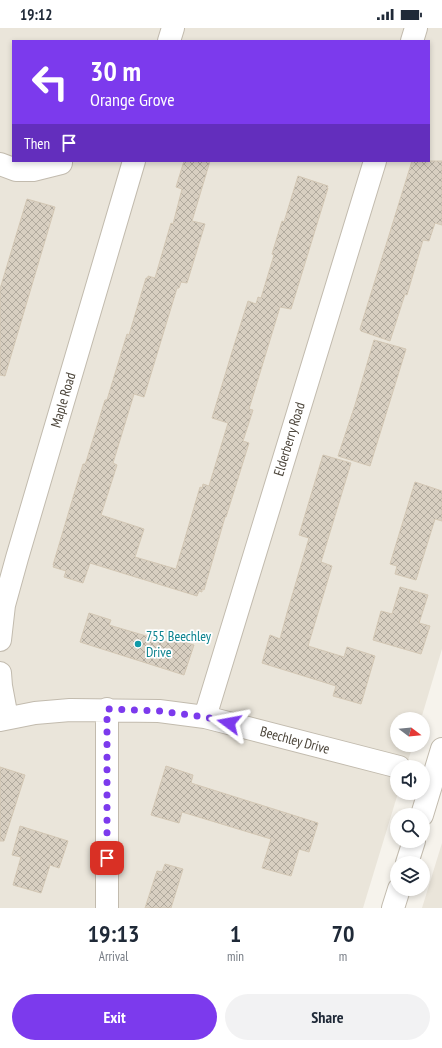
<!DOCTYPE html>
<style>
:root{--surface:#fff;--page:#f2f2f3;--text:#1f2937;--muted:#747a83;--accent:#7c3aed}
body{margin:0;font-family:"PT Sans Narrow",sans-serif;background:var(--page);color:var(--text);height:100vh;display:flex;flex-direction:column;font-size:15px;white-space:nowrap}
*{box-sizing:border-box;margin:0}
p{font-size:13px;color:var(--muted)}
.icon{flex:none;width:22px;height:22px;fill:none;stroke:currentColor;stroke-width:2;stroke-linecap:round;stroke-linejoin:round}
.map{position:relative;height:880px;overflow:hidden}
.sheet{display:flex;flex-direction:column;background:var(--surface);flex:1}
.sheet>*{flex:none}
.guide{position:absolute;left:12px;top:12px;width:418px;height:122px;border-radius:0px;box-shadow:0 2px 6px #0003;background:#7c3aed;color:#fff;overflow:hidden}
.needle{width:26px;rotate:106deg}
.fabs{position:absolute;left:390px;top:684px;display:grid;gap:8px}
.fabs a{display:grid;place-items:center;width:40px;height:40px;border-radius:50%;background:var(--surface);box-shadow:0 2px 6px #0003;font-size:20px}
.pin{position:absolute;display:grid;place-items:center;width:34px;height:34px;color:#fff;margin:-17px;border-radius:8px;box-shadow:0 2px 6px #0006}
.me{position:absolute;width:44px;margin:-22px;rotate:283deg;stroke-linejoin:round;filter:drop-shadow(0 0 3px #0008)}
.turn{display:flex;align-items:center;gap:14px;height:84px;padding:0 12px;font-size:18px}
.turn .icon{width:52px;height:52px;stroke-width:2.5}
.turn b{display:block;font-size:28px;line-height:34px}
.then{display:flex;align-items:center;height:38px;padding:0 12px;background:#0003;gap:8px;font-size:15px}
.eta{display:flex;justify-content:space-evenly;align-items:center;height:68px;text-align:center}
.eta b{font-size:24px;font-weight:700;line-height:28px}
.primary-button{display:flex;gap:8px;margin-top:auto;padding:8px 12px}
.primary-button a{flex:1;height:46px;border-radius:24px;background:var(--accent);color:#fff;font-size:16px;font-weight:700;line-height:46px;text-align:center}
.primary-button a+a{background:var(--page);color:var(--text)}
.status{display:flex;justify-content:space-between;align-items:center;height:28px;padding:0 20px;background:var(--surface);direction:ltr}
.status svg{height:11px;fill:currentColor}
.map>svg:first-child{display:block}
.residential{fill:#eae5da;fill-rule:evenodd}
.building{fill:url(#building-cross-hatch);stroke:#d3c7b4}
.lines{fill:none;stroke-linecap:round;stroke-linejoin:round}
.minor-casing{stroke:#c2bbae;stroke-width:24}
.minor{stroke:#fff;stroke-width:22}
.route{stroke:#7c3aed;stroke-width:7;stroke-dasharray:0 12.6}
.culture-dot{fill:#0f9aa8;stroke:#fff;stroke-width:1.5}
.labels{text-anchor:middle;stroke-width:3.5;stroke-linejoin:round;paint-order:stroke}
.street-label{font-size:14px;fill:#4b4439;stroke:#fff}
.culture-label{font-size:14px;fill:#0d838f;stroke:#fff;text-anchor:start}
</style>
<div class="status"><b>19:12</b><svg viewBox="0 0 49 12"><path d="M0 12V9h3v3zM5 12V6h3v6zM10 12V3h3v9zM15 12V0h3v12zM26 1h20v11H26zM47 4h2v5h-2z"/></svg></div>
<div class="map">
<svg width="442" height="880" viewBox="0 0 442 880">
<defs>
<pattern id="building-cross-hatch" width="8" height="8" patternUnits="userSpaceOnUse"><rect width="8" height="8" fill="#d8cfc1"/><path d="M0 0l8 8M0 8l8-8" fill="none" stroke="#b1aa9e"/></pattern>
</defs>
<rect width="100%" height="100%" fill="#f6f3ec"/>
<!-- residential -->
<path class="residential" d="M 0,0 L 442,0 L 442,621 L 421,691 L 397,691 L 397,717 L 413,717 L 406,739 L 397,739 L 397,765 L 398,765 L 363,880 L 0,880 ZM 13,13 L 429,13 L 429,133 L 13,133 Z
M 442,815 L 442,880 L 422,880 Z"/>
<!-- building -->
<path class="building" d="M 184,133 L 210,133 L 192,193 L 205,196 L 187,255 L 181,254 L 179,260 L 177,260 L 144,369 L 134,366 L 113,435 L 117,437 L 101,487 L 144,501 L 135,529 L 176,541 L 200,459 L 202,460 L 203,456 L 209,458 L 228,395 L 212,390 L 232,324 L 248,273 L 256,276 L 258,269 L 261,270 L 274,227 L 272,226 L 282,193 L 284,194 L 298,148 L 328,158 L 327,160 L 328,160 L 291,281 L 280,279 L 249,381 L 253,382 L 243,413 L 249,415 L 226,489 L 225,489 L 204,562 L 202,561 L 202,564 L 199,563 L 197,568 L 90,535 L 83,555 L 64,549 L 66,543 L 53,539 L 54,537 L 53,537 L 83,436 L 85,436 L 86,434 L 105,372 L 107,372 L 127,306 L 129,307 L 146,250 L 148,250 L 148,248 L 155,250 L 171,195 L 173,196 L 182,161 L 176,159 Z
M 412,133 L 442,133 L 442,197 L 435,195 L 429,213 L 423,212 L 407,267 L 405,266 L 390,313 L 361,303 L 360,301 Z
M 27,171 L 55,179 L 5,348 L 0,347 L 0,261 Z
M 374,312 L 406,321 L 370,438 L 338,428 L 355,377 Z
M 323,427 L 351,435 L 321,534 L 332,538 L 308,618 L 344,629 L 347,619 L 375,628 L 361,676 L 333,668 L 336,658 L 262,635 L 270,607 L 280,611 L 287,585 L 309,510 L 299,507 Z
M 415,454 L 442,463 L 442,493 L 435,491 L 416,552 L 395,546 L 397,538 L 390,536 Z
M 400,559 L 428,567 L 419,595 L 430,598 L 421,626 L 373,612 L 381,583 L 392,586 Z
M 89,585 L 111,592 L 109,597 L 170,615 L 171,610 L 194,617 L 184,647 L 80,614 Z
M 166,738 L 193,747 L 191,755 L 318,795 L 309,824 L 299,821 L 291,848 L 262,840 L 271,811 L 182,784 L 179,795 L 151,787 Z
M 0,739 L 25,747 L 4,813 L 0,813 Z
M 20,798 L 68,813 L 59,840 L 50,837 L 41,865 L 13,857 L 21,829 L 12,827 Z
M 165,836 L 183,841 L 171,880 L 145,880 L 157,843 L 162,844 Z"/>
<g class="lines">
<!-- minor casing -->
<g class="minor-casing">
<path id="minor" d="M 169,13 L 173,0
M 412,13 L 416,0
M 0,136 L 16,142 L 33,142 L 61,135
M 0,612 L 4,577 L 17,530 L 134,133
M 0,645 L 1,658 L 7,690
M 205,689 L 375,133
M 0,692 L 35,685 L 70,682 L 159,683 L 205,689 L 399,739
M 422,787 L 442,721
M 407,835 L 414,813
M 107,880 L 107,681
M 393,880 L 399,861"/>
</g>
<!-- minor -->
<use href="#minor" class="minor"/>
</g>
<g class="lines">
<!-- route -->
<path class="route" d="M 107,830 L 107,681 L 159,683 L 205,689 L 229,695"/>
</g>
<!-- markers -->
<circle class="culture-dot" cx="138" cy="616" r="4"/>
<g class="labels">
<!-- street labels -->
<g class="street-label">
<text transform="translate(63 372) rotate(-74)" y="5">Maple Road</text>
<text transform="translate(289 411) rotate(-73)" y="5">Elderberry Road</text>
<text transform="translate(295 712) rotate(15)" y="5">Beechley Drive</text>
</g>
<!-- culture labels -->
<g class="culture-label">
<text x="146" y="613">755 Beechley<tspan x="146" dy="16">Drive</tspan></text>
</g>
</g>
</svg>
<div class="fabs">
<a><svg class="needle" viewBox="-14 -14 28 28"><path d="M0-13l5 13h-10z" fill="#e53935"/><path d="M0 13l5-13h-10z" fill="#747a83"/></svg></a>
<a><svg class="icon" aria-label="sound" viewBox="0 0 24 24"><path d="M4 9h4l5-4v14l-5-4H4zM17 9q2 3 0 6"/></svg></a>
<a><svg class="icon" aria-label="search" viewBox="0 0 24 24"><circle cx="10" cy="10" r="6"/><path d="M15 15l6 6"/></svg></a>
<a><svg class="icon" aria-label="layers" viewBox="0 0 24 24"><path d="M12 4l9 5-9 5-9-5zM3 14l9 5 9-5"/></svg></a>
</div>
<div class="pin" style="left:107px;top:830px;background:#d93025"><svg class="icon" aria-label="arrive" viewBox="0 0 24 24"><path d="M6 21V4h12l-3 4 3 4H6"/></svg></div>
<svg class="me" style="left:229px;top:695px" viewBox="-20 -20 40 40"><path d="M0-17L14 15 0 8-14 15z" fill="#7c3aed" stroke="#fff" stroke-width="4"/></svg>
<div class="guide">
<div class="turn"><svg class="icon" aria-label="left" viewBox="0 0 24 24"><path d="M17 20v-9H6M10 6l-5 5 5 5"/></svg><div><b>30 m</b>Orange Grove</div></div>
<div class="then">Then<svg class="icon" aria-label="arrive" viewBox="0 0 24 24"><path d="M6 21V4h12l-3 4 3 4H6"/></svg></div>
</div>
</div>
<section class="sheet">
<div class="eta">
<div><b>19:13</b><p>Arrival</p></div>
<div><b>1</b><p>min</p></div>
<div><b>70</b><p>m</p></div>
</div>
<div class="primary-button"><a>Exit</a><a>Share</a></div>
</section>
